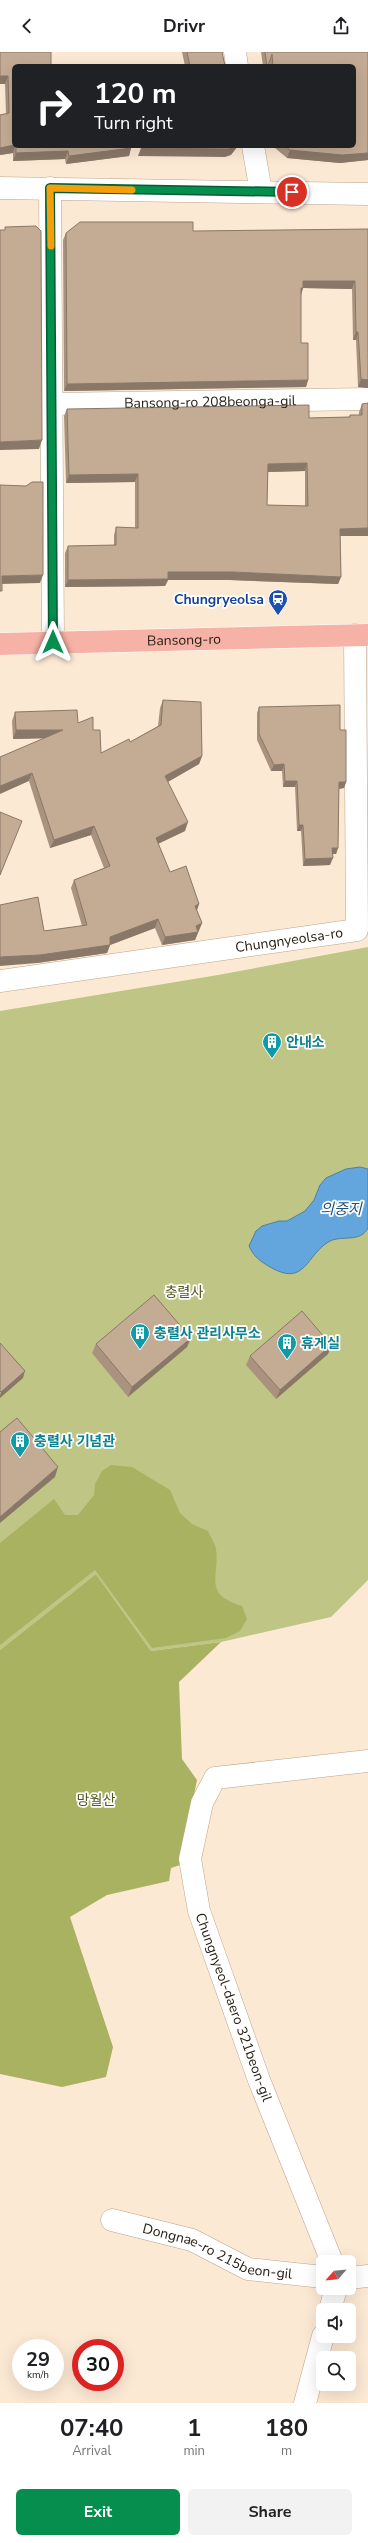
<!DOCTYPE html>
<meta charset="utf-8">
<style>
:root{--surface:#fff;--page:#f2f2f2;--text:#202124;--muted:#757577;--accent:#058e4d}
body{margin:0;font-family:"Nunito Sans","Noto Sans KR",sans-serif;background:var(--page);color:var(--text);height:100vh;display:flex;flex-direction:column;font-size:15px;white-space:nowrap}
*{box-sizing:border-box;margin:0}
p{font-size:13px;color:var(--muted)}
.icon{flex:none;width:22px;height:22px;fill:none;stroke:currentColor;stroke-width:2;stroke-linecap:round;stroke-linejoin:round}
.map{position:relative;height:2351px;overflow:hidden}
.details{display:flex;flex-direction:column;background:var(--surface);flex:1}
.details>*{flex:none}
.top-card{position:absolute;left:12px;top:12px;width:344px;height:84px;border-radius:6px;box-shadow:0 4px 16px #0002;background:#202124;color:#fff;overflow:hidden}
.needle{width:26px;rotate:243deg}
.fabs{position:absolute;left:316px;top:2203px;display:grid;gap:8px}
.fabs a{display:grid;place-items:center;width:40px;height:40px;border-radius:6px;background:var(--surface);box-shadow:0 4px 16px #0002;font-size:20px}
.speed{position:absolute;left:12px;top:2287px;display:flex;gap:8px;font-size:20px;font-weight:700;text-align:center}
.speed>*{display:grid;place-content:center;width:52px;height:52px;border-radius:50%;background:var(--surface);box-shadow:0 4px 16px #0002;line-height:1}
.speed small{font-size:10px;font-weight:400}
.speed .limit{border:6px solid #d22;background:#fff;color:#111}
.pin{position:absolute;display:grid;place-items:center;width:34px;height:34px;color:#fff;margin:-17px;border:2px solid #fff;border-radius:50%;box-shadow:0 1px 4px #0007}
.me{position:absolute;width:44px;margin:-22px;rotate:0deg;stroke-linejoin:round;filter:drop-shadow(0 0 3px #0008)}
.turn{display:flex;align-items:center;gap:14px;height:84px;padding:0 16px;font-size:18px}
.turn .icon{width:52px;height:52px;stroke-width:2.5}
.turn b{display:block;font-size:28px;line-height:34px}
.eta{display:flex;justify-content:space-evenly;align-items:center;height:68px;text-align:center}
.eta b{font-size:24px;font-weight:700;line-height:28px}
.button{display:flex;gap:8px;margin-top:auto;padding:8px 16px}
.button a{flex:1;height:46px;border-radius:6px;background:var(--accent);color:#fff;font-size:16px;font-weight:700;line-height:46px;text-align:center}
.button a+a{background:var(--page);color:var(--text)}
header{display:flex;justify-content:space-between;align-items:center;height:52px;padding:0 16px;background:var(--surface);font-size:18px;font-weight:700}
.map>svg:first-child{display:block}
.green{fill:#bec585}
.forest{fill:#a9b261}
.water{fill:#63a6dd;stroke:#527ea1}
.lines{fill:none;stroke-linecap:round;stroke-linejoin:round}
.minor-casing{stroke:#bba58c;stroke-width:23}
.tertiary-casing{stroke:#bba58c;stroke-width:23}
.secondary-casing{stroke:#bba58c;stroke-width:23}
.primary-casing{stroke:#fff;stroke-width:23}
.minor{stroke:#fff;stroke-width:22}
.tertiary{stroke:#fff;stroke-width:22}
.secondary{stroke:#fff;stroke-width:22}
.primary{stroke:#f7b2a7;stroke-width:22}
.wall{fill:#a9937f;fill-rule:evenodd}
.shaded-wall{fill:#897868}
.building{fill:#c4ab94;stroke:#897868;fill-rule:evenodd}
.route-casing{stroke:#035c32;stroke-width:10}
.route{stroke:#058e4d;stroke-width:7}
.slow{stroke:#f59e0b;stroke-width:7}
.labels{text-anchor:middle;stroke-width:3.5;stroke-linejoin:round;paint-order:stroke}
.street-label{font-size:14px;fill:#292016;stroke:#fff}
.transit-label{font-size:14px;font-weight:bold;fill:#164399;stroke:#fff;text-anchor:end}
.culture-label{font-size:14px;font-weight:bold;fill:#0d838f;stroke:#fff;text-anchor:start}
.park-label{font-size:14px;fill:#52571b;stroke:#fff}
.water-label{font-size:15px;font-style:italic;fill:#205176;stroke:#fff}
</style>
<header><svg class="icon" aria-label="back" viewBox="0 0 24 24"><path d="M15 5l-7 7 7 7"/></svg>Drivr<svg class="icon" aria-label="share" viewBox="0 0 24 24"><path d="M12 15V3M7 8l5-5 5 5M5 13v7h14v-7"/></svg></header>
<div class="map">
<svg width="368" height="2351" viewBox="0 0 368 2351">
<rect width="100%" height="100%" fill="#fce9d4"/>
<!-- green -->
<path class="green" d="M 368,895 L 368,1528 L 331,1565 L 221,1590 L 151,1599 L 96,1522 L 0,1598 L 0,959 L 218,923 Z"/>
<!-- forest -->
<path class="forest" d="M 111,1413 L 132,1415 L 170,1438 L 180,1461 L 192,1472 L 208,1479 C 210,1484 215,1491 216,1497 C 220,1525 202,1542 242,1554 L 247,1567 L 240,1579 L 226,1586 L 152,1596 L 95,1518 L 0,1593 L 0,1491 L 54,1447 L 65,1463 L 78,1463 L 94,1443 L 95,1432 L 102,1419 Z
M 96,1522 L 151,1599 L 221,1590 L 179,1630 L 182,1707 L 197,1728 L 180,1813 L 171,1816 L 169,1829 L 107,1843 L 70,1865 L 113,1995 L 106,2025 L 62,2035 L 0,2022 L 0,1598 Z"/>
<!-- water -->
<path class="water" d="M 360,1115 L 368,1117 L 368,1176 C 360,1191 343,1183 330,1189 C 306,1202 306,1236 270,1215 C 260,1209 254,1205 249,1194 L 256,1179 L 262,1174 L 279,1169 L 287,1169 L 305,1159 L 314,1148 L 320,1133 L 326,1126 L 346,1117 Z"/>
<g class="lines">
<!-- minor casing -->
<g class="minor-casing">
<g id="minor">
<path d="M 235,0 L 237,14"/>
<path d="M 253,94 L 261,140"/>
<path d="M 50,136 L 53,590"/>
<path id="s1" d="M 52,352 L 368,347"/>
<path id="s2" d="M 112,2168 L 192,2188 L 248,2217 L 323,2225"/>
<path d="M 332,2210 L 259,2028 L 199,1859 L 190,1807 L 202,1751 L 215,1726 L 368,1709"/>
</g>
</g>
<!-- tertiary casing -->
<g class="tertiary-casing">
<g id="tertiary">
<path d="M 0,136 L 368,142"/>
<path id="s3" d="M 0,929 L 357,878 L 355,583"/>
</g>
</g>
<!-- secondary casing -->
<g class="secondary-casing">
<path id="secondary" d="M 349,2226 L 368,2224
M 330,2258 L 336,2236
M 305,2351 L 323,2284"/>
</g>
<!-- primary casing -->
<g class="primary-casing">
<g id="primary">
<path id="s4" d="M 0,592 L 368,583"/>
</g>
</g>
<!-- minor -->
<use href="#minor" class="minor"/>
<!-- tertiary -->
<use href="#tertiary" class="tertiary"/>
<!-- secondary -->
<use href="#secondary" class="secondary"/>
<!-- primary -->
<use href="#primary" class="primary"/>
</g>
<!-- wall -->
<path class="wall" d="M 0,0 L 51,0 L 14,94 L 131,94 L 131,96 L 129,104 L 66,112 L 65,107 L 13,109 L 13,101 L 0,103 L 0,63 L 6,62 L 5,32 L 0,32 Z
M 182,0 L 222,0 L 225,14 L 185,14 Z
M 261,0 L 368,0 L 368,108 L 340,111 L 287,106 L 275,96 L 275,94 L 354,94 L 354,14 L 270,14 L 269,10 L 268,14 L 263,14 Z
M 368,177 L 368,336 L 358,335 L 356,288 L 353,288 L 352,237 L 303,236 L 301,243 L 301,291 L 308,328 L 306,335 L 64,339 L 63,188 L 66,181 Z
M 362,352 L 368,484 L 340,484 L 341,525 L 338,532 L 230,528 L 168,528 L 165,534 L 65,535 L 65,501 L 68,494 L 114,493 L 114,483 L 116,475 L 135,476 L 135,430 L 66,431 L 64,364 L 67,357 L 309,366 L 349,365 L 350,363 L 359,363 L 359,360 ZM 305,419 L 305,454 L 267,453 L 268,420 Z
M 163,648 L 202,704 L 199,712 L 168,730 L 185,779 L 158,792 L 170,820 L 199,852 L 197,858 L 202,871 L 195,888 L 162,893 L 155,876 L 110,893 L 107,901 L 37,911 L 44,879 L 82,874 L 71,836 L 74,828 L 104,816 L 91,783 L 50,796 L 29,729 L 43,686 L 13,687 L 12,669 L 15,660 L 78,671 L 93,678 L 101,701 L 130,690 L 158,674 L 160,656 Z
M 259,655 L 340,678 L 346,730 L 344,736 L 339,737 L 338,796 L 336,802 L 332,802 L 330,813 L 303,814 L 301,779 L 297,779 L 295,735 L 283,735 L 282,719 L 271,719 L 257,688 L 257,661 Z
M 96,1292 L 187,1295 L 128,1345 L 92,1301 Z
M 331,1293 L 328,1302 L 276,1347 L 246,1313 L 250,1304 Z"/>
<!-- shaded-wall -->
<path class="shaded-wall" d="M 0,24 L 8,24 L 5,32 L 0,32 Z
M 14,93 L 14,94 L 15,94 L 13,101 L 0,103 L 0,96 Z
M 238,94 L 231,103 L 225,105 L 138,104 L 141,96 Z
M 131,96 L 129,104 L 66,112 L 69,104 Z
M 290,98 L 368,101 L 368,108 L 340,111 L 287,106 Z
M 68,99 L 65,107 L 13,109 L 16,101 Z
M 303,229 L 355,229 L 352,237 L 303,236 L 301,243 L 298,243 Z
M 356,280 L 358,280 L 356,288 L 353,288 Z
M 361,327 L 368,328 L 368,336 L 358,335 Z
M 308,328 L 306,335 L 64,339 L 67,332 Z
M 42,388 L 39,397 L 0,398 L 0,390 Z
M 307,411 L 305,419 L 265,420 L 268,412 Z
M 138,422 L 135,430 L 66,431 L 69,423 Z
M 368,476 L 368,484 L 337,484 L 340,477 Z
M 168,520 L 233,520 L 341,525 L 338,532 L 230,528 L 168,528 L 165,534 L 65,535 L 68,528 Z
M 43,523 L 40,531 L 0,532 L 2,524 Z
M 16,678 L 63,678 L 60,686 L 13,687 Z
M 202,704 L 199,712 L 162,733 L 165,724 Z
M 284,712 L 282,719 L 271,719 L 274,713 Z
M 32,721 L 29,729 L 0,742 L 0,734 Z
M 285,729 L 297,729 L 295,735 L 283,735 Z
M 339,730 L 346,730 L 344,736 L 337,737 Z
M 188,770 L 185,779 L 153,794 L 156,786 Z
M 299,773 L 303,773 L 301,779 L 297,779 Z
M 94,774 L 91,783 L 50,796 L 54,788 Z
M 332,796 L 338,796 L 336,802 L 329,802 Z
M 333,806 L 330,813 L 303,814 L 305,807 Z
M 199,852 L 196,861 L 195,854 Z
M 158,867 L 155,876 L 110,893 L 107,901 L 37,911 L 0,914 L 0,905 L 110,885 Z
M 202,871 L 195,888 L 162,893 L 165,885 L 196,874 Z
M 191,1286 L 187,1295 L 128,1345 L 132,1335 Z
M 331,1293 L 328,1302 L 276,1347 L 280,1338 Z
M 25,1319 L 23,1326 L 0,1346 L 0,1343 L 1,1340 Z
M 58,1415 L 55,1425 L 0,1471 L 0,1465 Z"/>
<!-- building -->
<path class="building" d="M 0,0 L 51,0 L 51,14 L 14,14 L 14,93 L 0,96 L 0,63 L 9,61 L 8,24 L 0,24 Z
M 187,0 L 222,0 L 225,14 L 190,14 Z
M 265,0 L 368,0 L 368,101 L 342,103 L 290,98 L 285,94 L 354,94 L 354,14 L 273,14 L 272,2 L 268,14 L 267,14 Z
M 16,94 L 131,94 L 131,96 L 69,104 L 68,99 L 16,101 Z
M 145,94 L 235,94 L 234,95 L 228,97 L 141,96 Z
M 80,170 L 193,170 L 193,179 L 368,177 L 368,328 L 361,327 L 358,280 L 356,280 L 355,229 L 303,229 L 303,236 L 301,236 L 301,291 L 308,291 L 308,328 L 67,332 L 66,181 Z
M 36,174 L 41,179 L 42,388 L 0,390 L 0,178 L 5,178 L 5,175 Z
M 368,351 L 368,476 L 340,477 L 341,525 L 233,520 L 168,520 L 168,527 L 68,528 L 68,494 L 116,493 L 116,475 L 138,476 L 138,422 L 69,423 L 67,357 L 309,353 L 309,366 L 350,365 L 350,363 L 362,363 L 362,352 ZM 307,411 L 308,454 L 267,453 L 268,412 Z
M 32,430 L 43,430 L 43,523 L 2,524 L 2,539 L 0,539 L 0,433 L 26,434 Z
M 163,648 L 201,650 L 202,704 L 165,724 L 188,770 L 156,786 L 170,820 L 186,814 L 199,852 L 195,854 L 202,871 L 196,874 L 198,880 L 165,885 L 158,867 L 110,885 L 110,893 L 40,903 L 0,905 L 0,853 L 38,845 L 44,879 L 87,873 L 74,828 L 110,814 L 94,774 L 54,788 L 32,721 L 0,734 L 0,705 L 63,678 L 16,678 L 15,660 L 77,658 L 78,671 L 93,665 L 93,678 L 100,678 L 101,701 L 129,687 L 130,690 L 161,673 Z
M 340,653 L 340,678 L 346,678 L 346,730 L 339,730 L 338,796 L 332,796 L 333,806 L 305,807 L 303,773 L 299,773 L 297,729 L 285,729 L 284,712 L 274,713 L 259,682 L 259,655 Z
M 0,760 L 22,769 L 0,823 Z
M 154,1243 L 191,1286 L 132,1335 L 96,1292 Z
M 302,1259 L 331,1293 L 280,1338 L 250,1304 Z
M 0,1291 L 25,1319 L 1,1340 L 0,1339 Z
M 17,1366 L 58,1415 L 0,1465 L 0,1380 Z"/>
<g class="lines">
<!-- route casing -->
<g class="route-casing">
<path id="route" d="M 53,590 L 50,136 L 292,140"/>
</g>
<!-- route -->
<use href="#route" class="route"/>
<!-- slow -->
<path class="slow" d="M 51,194 L 50,136 L 132,138"/>
</g>
<!-- icons -->
<defs>
<g id="station-pin" transform="scale(1)"><path d="M0 17L-7.5 6A9.5 9.5 0 1 1 7.5 6Z" fill="#1a4fb4" stroke="#fff"/><path d="M-3-6H3Q5-6 5-4V2Q5 4 3 4L4.5 6H3L1.5 4h-3L-3 6H-4.5L-3 4Q-5 4-5 2V-4Q-5-6-3-6ZM-3.5-4v3h7v-3ZM-3.5 1v1.5H-2V1ZM2 1v1.5H3.5V1Z" fill="#fff"/></g>
<g id="building-pin" transform="scale(1)"><path d="M0 17L-7.5 6A9.5 9.5 0 1 1 7.5 6Z" fill="#0f9aa8" stroke="#fff"/><path d="M-4-6H4V6H1V3H-1V6H-4ZM-2.5-4.3h1.7v1.8h-1.7ZM.8-4.3h1.7v1.8H.8ZM-2.5-1h1.7V.8h-1.7ZM.8-1h1.7V.8H.8Z" fill="#fff"/></g>
</defs>
<g fill-rule="evenodd">
<use href="#station-pin" x="278" y="547"/>
<use href="#building-pin" x="272" y="990"/>
<use href="#building-pin" x="140" y="1281"/>
<use href="#building-pin" x="287" y="1291"/>
<use href="#building-pin" x="20" y="1389"/>
</g>
<g class="labels">
<!-- street labels -->
<g class="street-label">
<text dy="5" stroke="none"><textPath href="#s1" startOffset="158">Bansong-ro 208beonga-gil</textPath></text>
<text dy="5" stroke="none"><textPath href="#s4" startOffset="184">Bansong-ro</textPath></text>
<text dy="5" stroke="none"><textPath href="#s3" startOffset="292">Chungnyeolsa-ro</textPath></text>
<text transform="translate(234 1955) rotate(70)" y="5">Chungnyeol-daero 321beon-gil</text>
<text dy="5" stroke="none"><textPath href="#s2" startOffset="111">Dongnae-ro 215beon-gil</textPath></text>
</g>
<!-- transit labels -->
<g class="transit-label">
<text x="264" y="552">Chungryeolsa</text>
</g>
<!-- culture labels -->
<g class="culture-label">
<text x="286" y="995">안내소</text>
<text x="154" y="1286">충렬사 관리사무소</text>
<text x="301" y="1296">휴게실</text>
<text x="34" y="1394">충렬사 기념관</text>
</g>
<!-- park labels -->
<g class="park-label">
<text x="184" y="1245">충렬사</text>
<text x="96" y="1753">망월산</text>
</g>
<!-- water labels -->
<g class="water-label">
<text x="341" y="1162">의중지</text>
</g>
</g>
</svg>
<div class="fabs">
<a><svg class="needle" viewBox="-14 -14 28 28"><path d="M0-13l5 13h-10z" fill="#e53935"/><path d="M0 13l5-13h-10z" fill="#757577"/></svg></a>
<a><svg class="icon" aria-label="sound" viewBox="0 0 24 24"><path d="M4 9h4l5-4v14l-5-4H4zM17 9q2 3 0 6"/></svg></a>
<a><svg class="icon" aria-label="search" viewBox="0 0 24 24"><circle cx="10" cy="10" r="6"/><path d="M15 15l6 6"/></svg></a>
</div>
<div class="speed"><div>29<small>km/h</small></div><div class="limit">30</div></div>
<div class="pin" style="left:292px;top:140px;background:#d93025"><svg class="icon" aria-label="arrive" viewBox="0 0 24 24"><path d="M6 21V4h12l-3 4 3 4H6"/></svg></div>
<svg class="me" style="left:53px;top:590px" viewBox="-20 -20 40 40"><path d="M0-17L14 15 0 8-14 15z" fill="#058e4d" stroke="#fff" stroke-width="4"/></svg>
<div class="top-card">
<div class="turn"><svg class="icon" aria-label="right" viewBox="0 0 24 24"><path d="M7 20v-9h11M14 6l5 5-5 5"/></svg><div><b>120 m</b>Turn right</div></div>
</div>
</div>
<section class="details">
<div class="eta">
<div><b>07:40</b><p>Arrival</p></div>
<div><b>1</b><p>min</p></div>
<div><b>180</b><p>m</p></div>
</div>
<div class="button"><a>Exit</a><a>Share</a></div>
</section>
